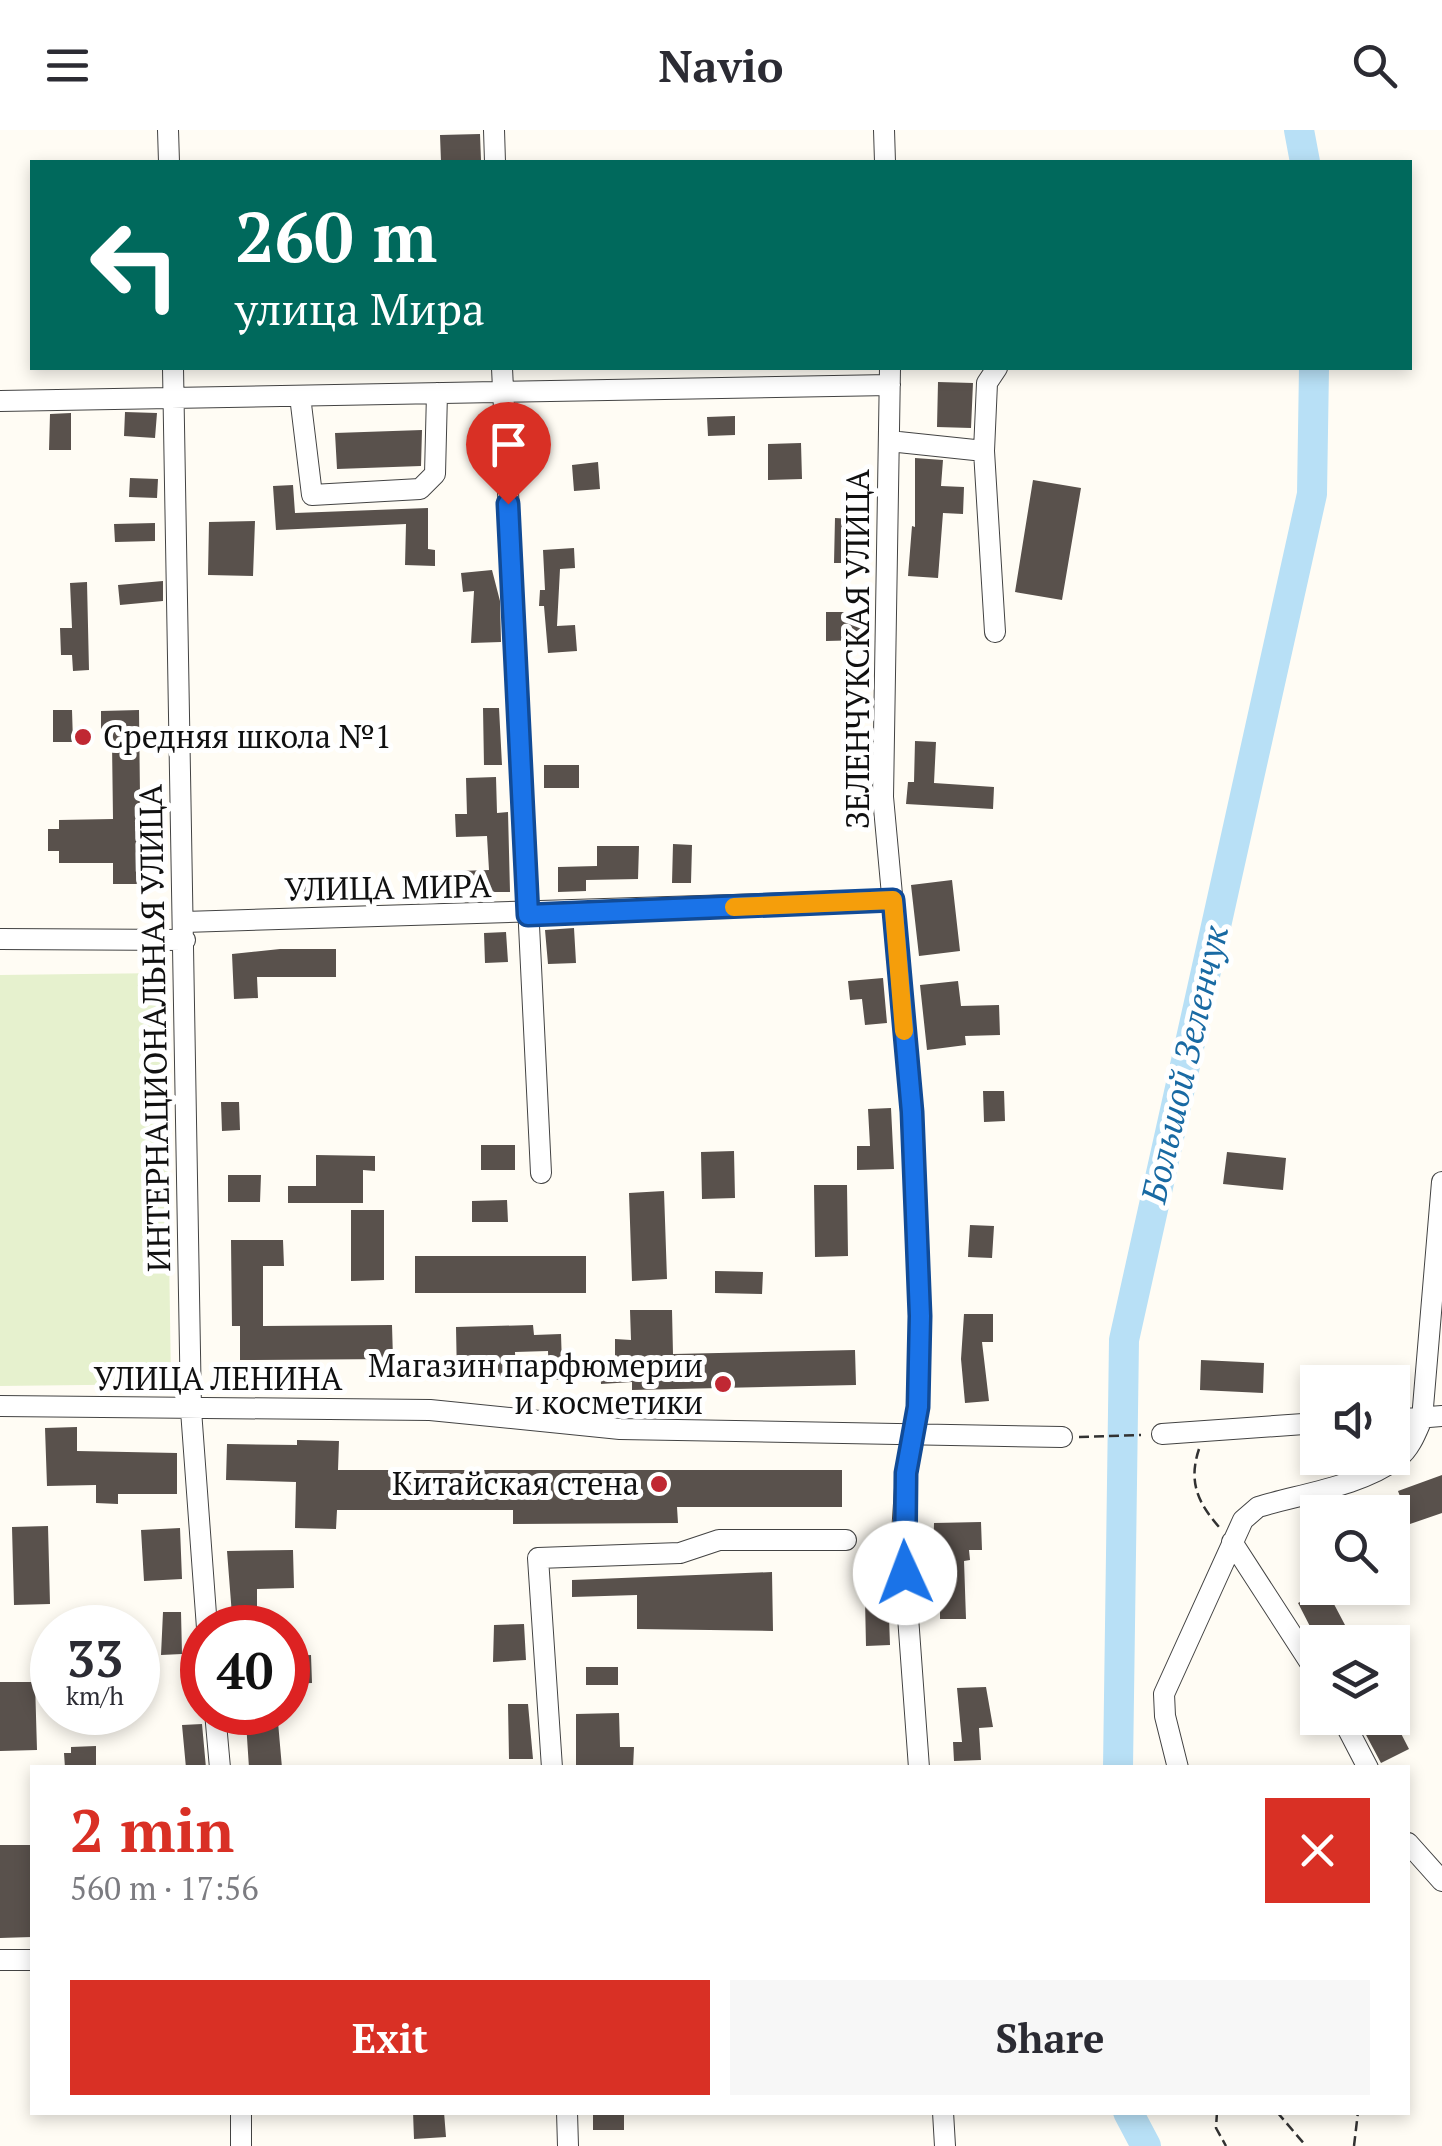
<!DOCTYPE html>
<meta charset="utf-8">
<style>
:root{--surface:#fff;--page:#f7f7f7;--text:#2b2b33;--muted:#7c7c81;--accent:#d93025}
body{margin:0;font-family:"PT Serif",serif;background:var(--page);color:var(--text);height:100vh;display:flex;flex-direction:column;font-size:38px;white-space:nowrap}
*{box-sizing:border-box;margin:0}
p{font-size:32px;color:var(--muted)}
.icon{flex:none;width:55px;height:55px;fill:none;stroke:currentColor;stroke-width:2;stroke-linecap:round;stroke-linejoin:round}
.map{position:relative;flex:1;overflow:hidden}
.details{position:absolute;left:30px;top:1635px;width:1380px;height:350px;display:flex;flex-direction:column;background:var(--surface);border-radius:0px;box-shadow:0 5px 15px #0003}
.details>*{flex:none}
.guide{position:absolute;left:30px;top:30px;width:1382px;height:210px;border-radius:0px;box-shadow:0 5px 15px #0003;background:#00695c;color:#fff;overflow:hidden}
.fabs{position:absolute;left:1300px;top:1235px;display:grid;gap:20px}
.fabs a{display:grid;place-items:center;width:110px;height:110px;border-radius:0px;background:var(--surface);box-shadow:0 5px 15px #0003;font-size:50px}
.speed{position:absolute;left:30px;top:1475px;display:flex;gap:20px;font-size:50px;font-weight:700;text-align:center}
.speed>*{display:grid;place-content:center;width:130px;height:130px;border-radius:50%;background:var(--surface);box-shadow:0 5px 15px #0003;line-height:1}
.speed small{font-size:25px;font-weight:400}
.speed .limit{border:15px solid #d22;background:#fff;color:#111}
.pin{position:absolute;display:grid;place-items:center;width:85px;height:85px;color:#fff;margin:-102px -42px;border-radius:50% 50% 50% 0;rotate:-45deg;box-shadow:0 0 10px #0007}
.pin .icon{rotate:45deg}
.me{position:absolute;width:110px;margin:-55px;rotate:358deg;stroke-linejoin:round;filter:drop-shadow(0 0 8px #0008)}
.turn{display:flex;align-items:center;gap:35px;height:210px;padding:0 40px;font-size:45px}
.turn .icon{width:130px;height:130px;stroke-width:2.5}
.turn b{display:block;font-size:70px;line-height:85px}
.round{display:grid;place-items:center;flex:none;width:105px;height:105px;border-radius:0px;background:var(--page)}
.overview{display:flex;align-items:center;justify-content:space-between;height:170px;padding:0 40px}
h1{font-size:60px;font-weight:700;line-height:75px;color:var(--accent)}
.primary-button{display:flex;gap:20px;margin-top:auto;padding:20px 40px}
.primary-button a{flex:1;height:115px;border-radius:0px;background:var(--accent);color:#fff;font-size:40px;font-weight:700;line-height:115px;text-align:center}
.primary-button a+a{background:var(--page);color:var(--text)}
header{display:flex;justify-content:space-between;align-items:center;height:130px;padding:0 40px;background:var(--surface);font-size:45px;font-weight:700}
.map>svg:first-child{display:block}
.pitch{fill:#e6f1ce}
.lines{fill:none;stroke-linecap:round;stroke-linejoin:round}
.river{stroke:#b8e0f6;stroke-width:30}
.building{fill:#59514c}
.minor-casing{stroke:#434343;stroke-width:22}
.path{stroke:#323232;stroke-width:2.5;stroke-dasharray:10 5;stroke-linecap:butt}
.minor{stroke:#fff;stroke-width:20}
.route-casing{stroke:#114b97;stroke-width:25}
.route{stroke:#1a73e8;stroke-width:18}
.slow{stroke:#f59e0b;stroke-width:18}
.poi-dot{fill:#c02833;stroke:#fff;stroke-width:4}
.labels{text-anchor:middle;stroke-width:10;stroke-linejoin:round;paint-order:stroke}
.street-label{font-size:32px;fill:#101010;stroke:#fff}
.poi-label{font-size:32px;fill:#101010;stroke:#fff;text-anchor:end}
.water-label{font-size:35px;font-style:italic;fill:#196aa3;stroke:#fff}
</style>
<header><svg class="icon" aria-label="menu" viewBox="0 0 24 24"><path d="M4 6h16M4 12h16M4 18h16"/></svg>Navio<svg class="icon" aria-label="search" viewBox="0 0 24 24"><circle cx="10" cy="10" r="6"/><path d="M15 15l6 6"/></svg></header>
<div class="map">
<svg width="1442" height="2016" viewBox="0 0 1442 2016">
<rect width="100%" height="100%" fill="#fffcf4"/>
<!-- pitch -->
<path class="pitch" d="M 165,843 L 171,1254 L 0,1256 L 0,845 Z"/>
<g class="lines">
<!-- river -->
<path class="river" d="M 1299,0 L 1305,32
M 1118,1638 L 1124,1210 L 1312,364 L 1314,238
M 1128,1982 L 1146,2016"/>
</g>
<!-- building -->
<path class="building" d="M 480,4 L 481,30 L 441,32 L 440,5 Z
M 938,252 L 973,253 L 971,298 L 937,297 Z
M 125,282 L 157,283 L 155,308 L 124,306 Z
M 71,283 L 71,320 L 49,320 L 50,284 Z
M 735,286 L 735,305 L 708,306 L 707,287 Z
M 422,300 L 421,336 L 337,339 L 335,303 Z
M 801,313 L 802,349 L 768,350 L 768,314 Z
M 915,328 L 943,330 L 941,356 L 964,357 L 963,384 L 943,383 L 938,448 L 908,446 L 912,396 L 915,397 Z
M 598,332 L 600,359 L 574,361 L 572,335 Z
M 130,348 L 158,349 L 157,368 L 129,367 Z
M 1033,350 L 1081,358 L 1062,470 L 1015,462 Z
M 293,355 L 295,383 L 428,378 L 428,419 L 435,420 L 435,436 L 405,435 L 406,394 L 276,400 L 273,356 Z
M 835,388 L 854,389 L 853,433 L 834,433 Z
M 255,391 L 253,446 L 208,445 L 209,392 Z
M 155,393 L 155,411 L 115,412 L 114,394 Z
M 574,418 L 575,438 L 560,439 L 557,496 L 575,495 L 577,521 L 548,523 L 544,476 L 539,476 L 540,460 L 545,460 L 543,420 Z
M 492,440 L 500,471 L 501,512 L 471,513 L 474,461 L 463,462 L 461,443 Z
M 163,451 L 163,471 L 120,475 L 118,455 Z
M 87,452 L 89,540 L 73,541 L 72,525 L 61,525 L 60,498 L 72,498 L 70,453 Z
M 826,482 L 865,482 L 865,510 L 826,511 Z
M 483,578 L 499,578 L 502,635 L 484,635 Z
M 53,580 L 72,580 L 73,612 L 53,612 Z
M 139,580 L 141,754 L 113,754 L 113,733 L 59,733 L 59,721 L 48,721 L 48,699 L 59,699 L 59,690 L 113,689 L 112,613 L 101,613 L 101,581 Z
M 915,611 L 936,612 L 934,653 L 994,657 L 993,679 L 906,674 L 908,652 L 914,652 Z
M 544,635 L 579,635 L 579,658 L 544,658 Z
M 496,647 L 497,683 L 508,682 L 510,762 L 428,762 L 427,742 L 489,740 L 487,706 L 456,707 L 455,684 L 467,684 L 466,648 Z
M 673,714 L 692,715 L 691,753 L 672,753 Z
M 597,716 L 639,716 L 638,749 L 586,750 L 586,761 L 558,762 L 558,737 L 597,736 Z
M 292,747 L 332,747 L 332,767 L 292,768 Z
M 952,750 L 960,821 L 919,826 L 911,755 Z
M 574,798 L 576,833 L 548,834 L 545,800 Z
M 506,802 L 508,832 L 485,833 L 484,803 Z
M 280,819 L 336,819 L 336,847 L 257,847 L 258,868 L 234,869 L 232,824 Z
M 883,848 L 887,893 L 865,895 L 862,869 L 850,870 L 848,851 Z
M 958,851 L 961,876 L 999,875 L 1000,905 L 965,906 L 966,915 L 927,920 L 920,855 Z
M 983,961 L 1004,961 L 1005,991 L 984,992 Z
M 221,972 L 239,972 L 240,1000 L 222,1001 Z
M 891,978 L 894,1039 L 857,1040 L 857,1016 L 870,1016 L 868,979 Z
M 481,1015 L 515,1015 L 515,1040 L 481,1040 Z
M 734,1021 L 735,1068 L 702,1069 L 701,1022 Z
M 1227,1022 L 1286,1028 L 1283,1060 L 1223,1054 Z
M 316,1025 L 375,1026 L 375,1041 L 363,1040 L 363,1073 L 288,1073 L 288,1056 L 316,1056 Z
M 228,1045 L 261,1045 L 260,1072 L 228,1072 Z
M 814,1055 L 847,1055 L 848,1126 L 815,1127 Z
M 664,1061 L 667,1149 L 632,1151 L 629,1063 Z
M 507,1070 L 508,1092 L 472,1092 L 472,1071 Z
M 351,1080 L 384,1080 L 384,1150 L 351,1151 Z
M 970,1095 L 994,1096 L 992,1128 L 968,1127 Z
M 231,1110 L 283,1110 L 284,1136 L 263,1136 L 263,1196 L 392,1195 L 393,1229 L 240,1230 L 240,1196 L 232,1196 Z
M 415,1126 L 586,1126 L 586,1163 L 415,1163 Z
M 715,1141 L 763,1142 L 762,1164 L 715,1163 Z
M 630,1180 L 672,1180 L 673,1224 L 855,1220 L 856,1255 L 632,1260 L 632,1252 L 601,1254 L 600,1234 L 615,1233 L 615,1209 L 631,1210 Z
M 964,1184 L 993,1184 L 993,1212 L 982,1212 L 989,1271 L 965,1273 L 961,1229 Z
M 533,1195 L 534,1205 L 561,1204 L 562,1236 L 569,1236 L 569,1249 L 549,1250 L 548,1221 L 515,1222 L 516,1246 L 457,1248 L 456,1197 Z
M 1201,1230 L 1264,1233 L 1263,1263 L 1200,1260 Z
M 77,1297 L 77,1321 L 177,1323 L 177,1364 L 118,1364 L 118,1374 L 96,1373 L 96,1355 L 47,1356 L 45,1298 Z
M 297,1310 L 339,1311 L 338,1340 L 842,1340 L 842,1377 L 677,1377 L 678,1393 L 513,1394 L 513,1380 L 337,1380 L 336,1399 L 295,1398 L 296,1352 L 226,1350 L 227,1314 L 297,1315 Z
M 1442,1345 L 1442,1383 L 1410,1394 L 1398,1361 Z
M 981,1392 L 982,1420 L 969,1420 L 970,1430 L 964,1431 L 966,1489 L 940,1489 L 940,1473 L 944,1473 L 941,1429 L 933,1430 L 934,1393 Z
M 48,1396 L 50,1474 L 14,1475 L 12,1397 Z
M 180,1398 L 182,1449 L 144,1451 L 141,1400 Z
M 293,1420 L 294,1458 L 257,1459 L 257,1498 L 233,1498 L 227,1421 Z
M 864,1422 L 880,1422 L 880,1459 L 888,1459 L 890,1515 L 866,1516 Z
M 772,1442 L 773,1501 L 637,1499 L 637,1465 L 572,1467 L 572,1450 Z
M 1326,1459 L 1354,1512 L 1318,1512 L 1298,1473 Z
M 163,1482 L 181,1482 L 182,1524 L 161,1525 Z
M 524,1494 L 526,1530 L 493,1532 L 494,1495 Z
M 311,1525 L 312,1553 L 288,1554 L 288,1526 Z
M 586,1537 L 618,1537 L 618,1555 L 586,1555 Z
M 0,1552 L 35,1552 L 37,1620 L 0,1621 Z
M 986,1557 L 993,1597 L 979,1598 L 981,1630 L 954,1631 L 953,1612 L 962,1612 L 957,1558 Z
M 508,1574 L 528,1574 L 533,1629 L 509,1629 Z
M 619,1583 L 620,1617 L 634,1617 L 633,1638 L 576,1638 L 576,1584 Z
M 1357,1588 L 1393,1588 L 1409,1619 L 1381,1633 Z
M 246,1592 L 278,1592 L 282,1638 L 249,1638 Z
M 202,1594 L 206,1638 L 186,1638 L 182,1595 Z
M 96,1616 L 96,1638 L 65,1638 L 64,1623 L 71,1623 L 71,1617 Z
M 0,1715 L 32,1715 L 32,1807 L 0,1808 Z
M 413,1982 L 444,1982 L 446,2007 L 414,2009 Z
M 593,1982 L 624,1982 L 624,2000 L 593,2000 Z"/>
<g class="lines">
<!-- minor casing -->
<g class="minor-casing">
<path id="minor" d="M 168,0 L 169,32
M 494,0 L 495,32
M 884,0 L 885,32
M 173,238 L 191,1280 L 207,1498
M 502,238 L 541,1043
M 890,238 L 883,667 L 912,982 L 920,1186 L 918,1277 L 906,1343 L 902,1404 L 919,1638
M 300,266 L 312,365 L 420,359 L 435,344 L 437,263
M 0,271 L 890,255
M 889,311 L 984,321 L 995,502
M 984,321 L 987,253 L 997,238
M 184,792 L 893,770
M 0,809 L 185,810
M 0,1276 L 430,1280 L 620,1299 L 1062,1307
M 1392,1290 L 1442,1286
M 1162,1304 L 1318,1293
M 1232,1412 L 1318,1545
M 215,1582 L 220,1638
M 1342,1588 L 1368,1638
M 552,1638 L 538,1428 L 680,1423 L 719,1410 L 846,1410
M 1178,1638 L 1165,1586 L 1164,1564 L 1243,1390 L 1258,1377 C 1301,1364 1361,1356 1398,1328 C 1410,1319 1416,1303 1422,1289 L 1442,1052
M 1408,1713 L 1442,1751
M 0,1830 L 32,1830
M 241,1982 L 241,2016
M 567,1982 L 568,2016
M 943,1982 L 945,2016"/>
</g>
<!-- path -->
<path class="path" d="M 1079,1307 L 1141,1305
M 1199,1319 C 1188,1352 1198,1373 1219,1397
M 1217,1982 L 1216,1998 L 1226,2016
M 1277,1982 L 1306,2016
M 1354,2016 L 1358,1982"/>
<!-- minor -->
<use href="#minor" class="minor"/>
</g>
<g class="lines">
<!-- route casing -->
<g class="route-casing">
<path id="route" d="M 508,374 L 528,785 L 893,770 L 912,982 L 920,1186 L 918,1277 L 906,1343 L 905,1443"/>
</g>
<!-- route -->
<use href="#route" class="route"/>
<!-- slow -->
<path class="slow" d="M 734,777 L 893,770 L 904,901"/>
</g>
<!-- markers -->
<g class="poi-dot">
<circle cx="83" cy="607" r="10"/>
<circle cx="723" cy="1254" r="10"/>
<circle cx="659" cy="1354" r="10"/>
</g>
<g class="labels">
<!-- street labels -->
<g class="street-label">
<text transform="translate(858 519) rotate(-90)" y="11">ЗЕЛЕНЧУКСКАЯ УЛИЦА</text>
<text transform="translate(388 758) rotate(-1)" y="11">УЛИЦА МИРА</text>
<text transform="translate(155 898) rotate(-91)" y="11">ИНТЕРНАЦИОНАЛЬНАЯ УЛИЦА</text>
<text x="218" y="1260">УЛИЦА ЛЕНИНА</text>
</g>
<!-- poi labels -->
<g class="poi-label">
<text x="103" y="618" text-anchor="start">Средняя школа №1</text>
<text x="703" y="1247">Магазин парфюмерии<tspan x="703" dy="37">и косметики</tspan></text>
<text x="639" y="1365">Китайская стена</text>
</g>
<!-- water labels -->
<g class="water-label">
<text transform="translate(1185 934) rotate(-77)" y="12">Большой Зеленчук</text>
</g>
</g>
</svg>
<div class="fabs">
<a><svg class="icon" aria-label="sound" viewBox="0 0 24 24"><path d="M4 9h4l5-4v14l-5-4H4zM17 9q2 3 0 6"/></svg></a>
<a><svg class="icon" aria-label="search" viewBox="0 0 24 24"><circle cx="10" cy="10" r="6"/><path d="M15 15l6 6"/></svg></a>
<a><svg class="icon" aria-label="layers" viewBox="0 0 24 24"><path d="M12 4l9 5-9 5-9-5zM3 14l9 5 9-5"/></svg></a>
</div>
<div class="speed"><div>33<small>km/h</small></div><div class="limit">40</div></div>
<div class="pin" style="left:508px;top:374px;background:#d93025"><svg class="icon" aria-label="arrive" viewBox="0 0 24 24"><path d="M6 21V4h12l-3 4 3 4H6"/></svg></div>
<svg class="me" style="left:905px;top:1443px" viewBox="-20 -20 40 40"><circle r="19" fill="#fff"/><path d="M0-13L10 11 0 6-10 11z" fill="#1a73e8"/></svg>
<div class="guide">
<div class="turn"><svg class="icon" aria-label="left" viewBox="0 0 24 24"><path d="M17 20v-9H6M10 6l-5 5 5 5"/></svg><div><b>260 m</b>улица Мира</div></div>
</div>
<section class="details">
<div class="overview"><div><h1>2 min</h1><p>560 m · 17:56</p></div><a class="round" style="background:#d93025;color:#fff"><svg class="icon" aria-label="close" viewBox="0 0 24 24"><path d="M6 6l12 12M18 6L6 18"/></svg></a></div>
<div class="primary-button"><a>Exit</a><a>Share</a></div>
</section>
</div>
